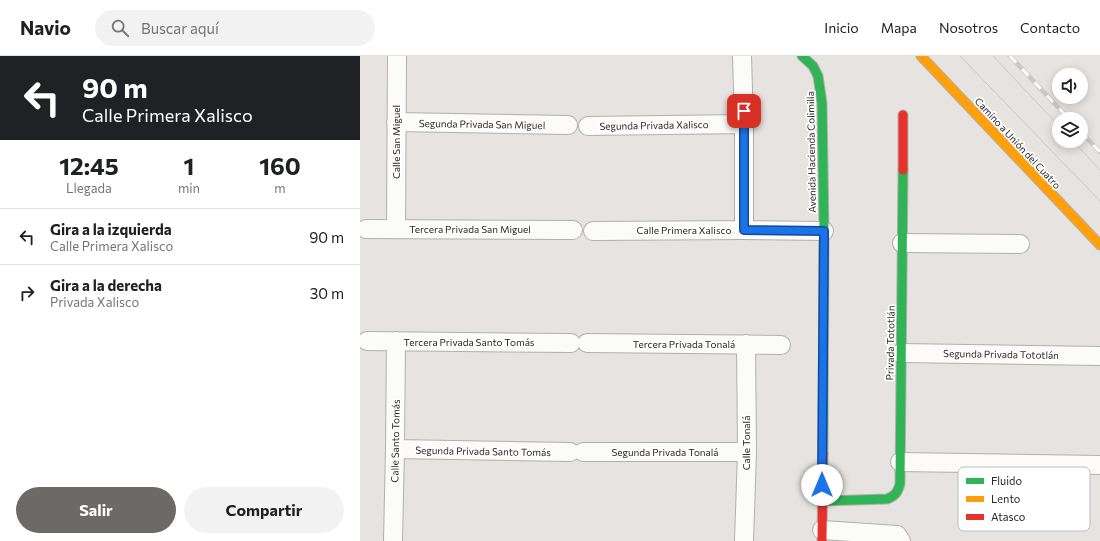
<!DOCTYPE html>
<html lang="es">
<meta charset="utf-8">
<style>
:root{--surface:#fff;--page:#f2f2f2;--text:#202124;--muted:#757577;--line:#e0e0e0;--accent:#6c6966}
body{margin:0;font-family:Commissioner,sans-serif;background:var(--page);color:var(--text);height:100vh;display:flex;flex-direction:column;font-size:15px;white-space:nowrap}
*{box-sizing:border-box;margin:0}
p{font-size:13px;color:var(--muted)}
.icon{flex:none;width:22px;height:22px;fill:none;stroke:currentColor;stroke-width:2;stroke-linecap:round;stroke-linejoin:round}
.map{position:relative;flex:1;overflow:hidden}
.drawer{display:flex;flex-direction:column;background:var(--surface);width:360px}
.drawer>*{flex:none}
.banner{background:#202124;color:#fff;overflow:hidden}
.controls{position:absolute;left:692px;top:12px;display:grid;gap:8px}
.controls a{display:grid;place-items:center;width:36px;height:36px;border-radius:50%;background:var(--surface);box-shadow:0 2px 10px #0003;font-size:20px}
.pin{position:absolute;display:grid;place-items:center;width:34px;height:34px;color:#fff;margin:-17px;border-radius:8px;box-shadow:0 2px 6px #0006}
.me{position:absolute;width:44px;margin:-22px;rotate:0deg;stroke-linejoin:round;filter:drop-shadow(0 0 3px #0008)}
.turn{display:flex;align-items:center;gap:14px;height:84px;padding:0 16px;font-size:18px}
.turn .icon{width:52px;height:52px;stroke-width:2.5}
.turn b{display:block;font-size:28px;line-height:34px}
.eta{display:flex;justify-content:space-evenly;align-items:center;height:68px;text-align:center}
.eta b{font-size:24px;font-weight:700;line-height:28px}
.primary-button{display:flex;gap:8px;margin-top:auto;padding:8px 16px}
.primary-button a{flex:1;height:46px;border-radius:24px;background:var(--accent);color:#fff;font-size:16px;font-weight:700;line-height:46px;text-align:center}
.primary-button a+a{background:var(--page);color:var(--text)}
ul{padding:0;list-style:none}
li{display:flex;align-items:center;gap:12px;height:56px;padding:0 16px;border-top:1px solid var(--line)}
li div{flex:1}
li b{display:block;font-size:15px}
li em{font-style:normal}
header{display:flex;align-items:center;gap:24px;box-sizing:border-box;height:56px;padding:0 20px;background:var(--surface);border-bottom:1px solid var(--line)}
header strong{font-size:19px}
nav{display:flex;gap:22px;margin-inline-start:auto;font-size:14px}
.search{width:280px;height:36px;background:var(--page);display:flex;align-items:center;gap:10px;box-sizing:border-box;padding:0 14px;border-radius:22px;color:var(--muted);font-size:15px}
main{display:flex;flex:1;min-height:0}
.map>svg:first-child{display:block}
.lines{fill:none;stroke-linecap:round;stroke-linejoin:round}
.street-casing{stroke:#b2b0ad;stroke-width:20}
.fast-casing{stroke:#b2b0ad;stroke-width:11}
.slow-casing{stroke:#b2b0ad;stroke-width:11}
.jam-casing{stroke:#b2b0ad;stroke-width:11}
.street{stroke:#fbfbfa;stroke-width:18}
.fast{stroke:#30b455;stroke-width:9}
.slow{stroke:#ff9f0a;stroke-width:9}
.jam{stroke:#e5322d;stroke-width:9}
.tram{stroke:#cac9c8;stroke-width:1}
.rail-casing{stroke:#cac9c8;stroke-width:4.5}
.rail{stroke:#fff;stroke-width:3;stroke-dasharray:9;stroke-linecap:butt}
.route-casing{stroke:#114b97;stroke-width:10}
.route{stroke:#1a73e8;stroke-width:7}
.labels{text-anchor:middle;stroke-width:3.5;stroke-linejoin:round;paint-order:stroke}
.street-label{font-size:10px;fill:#2a2825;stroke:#fff}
.key{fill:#fff;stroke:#bfbebe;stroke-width:1}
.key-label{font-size:11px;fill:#2a2825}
</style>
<header>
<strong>Navio</strong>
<div class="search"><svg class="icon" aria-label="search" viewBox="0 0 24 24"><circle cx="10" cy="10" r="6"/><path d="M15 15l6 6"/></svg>Buscar aquí</div>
<nav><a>Inicio</a><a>Mapa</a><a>Nosotros</a><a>Contacto</a></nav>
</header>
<main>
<section class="drawer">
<div class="banner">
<div class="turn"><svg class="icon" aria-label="left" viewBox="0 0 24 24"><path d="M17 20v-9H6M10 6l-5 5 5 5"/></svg><div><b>90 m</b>Calle Primera Xalisco</div></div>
</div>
<div class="eta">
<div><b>12:45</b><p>Llegada</p></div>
<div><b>1</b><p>min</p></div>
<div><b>160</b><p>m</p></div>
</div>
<ul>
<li><svg class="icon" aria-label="left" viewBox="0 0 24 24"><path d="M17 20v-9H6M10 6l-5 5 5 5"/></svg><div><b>Gira a la izquierda</b><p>Calle Primera Xalisco</p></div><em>90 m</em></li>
<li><svg class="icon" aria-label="right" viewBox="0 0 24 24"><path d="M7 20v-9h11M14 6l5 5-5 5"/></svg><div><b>Gira a la derecha</b><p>Privada Xalisco</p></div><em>30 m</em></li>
</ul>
<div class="primary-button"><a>Salir</a><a>Compartir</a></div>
</section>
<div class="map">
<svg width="740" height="485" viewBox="0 0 740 485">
<rect width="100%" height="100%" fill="#e6e3e0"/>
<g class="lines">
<!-- street casing -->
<g class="street-casing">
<path id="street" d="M 382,0 L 384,68 L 384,174
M 36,66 L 208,69
M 228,70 L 384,68
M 6,173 L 213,174
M 36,173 L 37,0
M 233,175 L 384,174 L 464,175
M 542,187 L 660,188
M 7,285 L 211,287
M 227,287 L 421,289
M 541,297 L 740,300
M 35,393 L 210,396
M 223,396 L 387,396
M 540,406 L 740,409
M 462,474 L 537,479 L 541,485
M 33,485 L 35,393 L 36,285
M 384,485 L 387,396 L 386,288"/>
</g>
<!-- fast casing -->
<g class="fast-casing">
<path id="fast" d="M 442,0 L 453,10 L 458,20 L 462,47 L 464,175 L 463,398
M 462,445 L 527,443 C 535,440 538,436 540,428 L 543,114"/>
</g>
<!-- slow casing -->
<g class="slow-casing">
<path id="slow" d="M 561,0 L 740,189"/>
</g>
<!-- jam casing -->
<g class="jam-casing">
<path id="jam" d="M 543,114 L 543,59
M 462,485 L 463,398"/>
</g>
<!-- street -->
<use href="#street" class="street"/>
<!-- fast -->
<use href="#fast" class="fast"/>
<!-- slow -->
<use href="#slow" class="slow"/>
<!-- jam -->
<use href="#jam" class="jam"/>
<!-- tram -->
<path class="tram" d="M 600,0 L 740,145
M 633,0 L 699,70
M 713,85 L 740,114"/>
<!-- rail casing -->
<g class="rail-casing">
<path id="rail" d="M 650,0 L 709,63
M 721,76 L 740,96"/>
</g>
<!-- rail -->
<use href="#rail" class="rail"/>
</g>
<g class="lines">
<!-- route casing -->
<g class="route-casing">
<path id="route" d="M 384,55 L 384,174 L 464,175 L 462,429"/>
</g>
<!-- route -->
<use href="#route" class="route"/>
</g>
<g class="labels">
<!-- street labels -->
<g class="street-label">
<text transform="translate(122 68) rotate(1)" y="4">Segunda Privada San Miguel</text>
<text transform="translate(294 69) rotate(-1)" y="4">Segunda Privada Xalisco</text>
<text transform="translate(36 86) rotate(-90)" y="4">Calle San Miguel</text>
<text transform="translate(658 87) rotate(47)" y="4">Camino a Unión del Cuatro</text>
<text transform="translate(451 96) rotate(-91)" y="4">Avenida Hacienda Colimilla</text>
<text x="110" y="177">Tercera Privada San Miguel</text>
<text x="324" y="178">Calle Primera Xalisco</text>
<text x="109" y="290">Tercera Privada Santo Tomás</text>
<text transform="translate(530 287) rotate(-89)" y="4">Privada Tototlán</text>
<text x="324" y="292">Tercera Privada Tonalá</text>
<text transform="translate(641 298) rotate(1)" y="4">Segunda Privada Tototlán</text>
<text transform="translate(35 385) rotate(-89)" y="4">Calle Santo Tomás</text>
<text transform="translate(386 387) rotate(-90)" y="4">Calle Tonalá</text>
<text transform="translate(123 395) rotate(1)" y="4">Segunda Privada Santo Tomás</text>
<text x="305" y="400">Segunda Privada Tonalá</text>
</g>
</g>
<!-- legend -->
<rect x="598" y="411" width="132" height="64" rx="6" class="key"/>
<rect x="606" y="422" width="18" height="6" fill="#30b455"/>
<rect x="606" y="440" width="18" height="6" fill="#ff9f0a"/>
<rect x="606" y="458" width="18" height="6" fill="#e5322d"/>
<g class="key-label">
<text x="631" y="429">Fluido</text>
<text x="631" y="447">Lento</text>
<text x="631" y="465">Atasco</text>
</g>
</svg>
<div class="controls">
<a><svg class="icon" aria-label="sound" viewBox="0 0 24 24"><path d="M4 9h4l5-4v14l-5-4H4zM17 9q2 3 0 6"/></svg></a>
<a><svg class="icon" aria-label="layers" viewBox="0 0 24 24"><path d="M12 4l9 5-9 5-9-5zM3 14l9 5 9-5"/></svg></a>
</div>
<div class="pin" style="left:384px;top:55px;background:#d93025"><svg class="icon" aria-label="arrive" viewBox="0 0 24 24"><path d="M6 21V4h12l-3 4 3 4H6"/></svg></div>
<svg class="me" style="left:462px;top:429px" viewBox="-20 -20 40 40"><circle r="19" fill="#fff"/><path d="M0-13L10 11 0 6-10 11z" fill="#1a73e8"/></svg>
</div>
</main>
